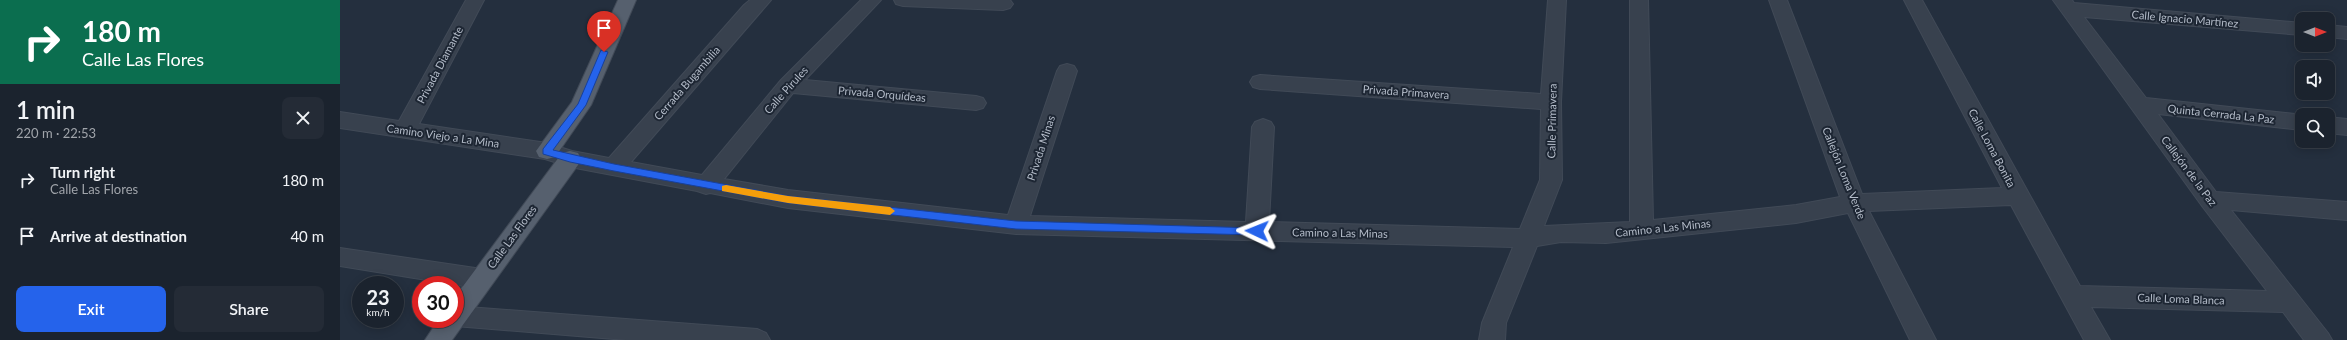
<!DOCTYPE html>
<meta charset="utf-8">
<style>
:root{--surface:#1b232e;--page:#242b36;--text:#f1f3f6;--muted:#a0a4aa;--line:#39404a;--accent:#2563eb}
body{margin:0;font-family:Lato,sans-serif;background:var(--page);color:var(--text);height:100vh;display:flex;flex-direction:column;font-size:15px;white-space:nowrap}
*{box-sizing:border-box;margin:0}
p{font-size:13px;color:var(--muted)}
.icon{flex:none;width:22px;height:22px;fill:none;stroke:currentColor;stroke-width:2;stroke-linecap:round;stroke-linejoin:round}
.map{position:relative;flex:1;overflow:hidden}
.drawer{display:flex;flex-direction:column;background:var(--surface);width:340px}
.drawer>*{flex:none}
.top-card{background:#0b6e4f;color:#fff;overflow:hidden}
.needle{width:26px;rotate:90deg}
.fabs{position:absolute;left:1955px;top:12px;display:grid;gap:8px}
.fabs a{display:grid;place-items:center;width:40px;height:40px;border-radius:8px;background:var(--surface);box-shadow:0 2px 10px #0003,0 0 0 1px var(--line);font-size:20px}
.speed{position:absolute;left:12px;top:276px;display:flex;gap:8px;font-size:20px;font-weight:700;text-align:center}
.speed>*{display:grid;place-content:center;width:52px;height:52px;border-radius:50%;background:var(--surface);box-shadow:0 2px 10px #0003,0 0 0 1px var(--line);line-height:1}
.speed small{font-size:10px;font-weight:400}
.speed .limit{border:6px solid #d22;background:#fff;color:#111}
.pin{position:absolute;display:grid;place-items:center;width:34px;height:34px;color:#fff;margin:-41px -17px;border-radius:50% 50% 50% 0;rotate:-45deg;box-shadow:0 0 4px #0007}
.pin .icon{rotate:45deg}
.me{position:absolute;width:44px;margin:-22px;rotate:272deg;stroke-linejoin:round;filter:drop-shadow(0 0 3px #0008)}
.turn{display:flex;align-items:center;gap:14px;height:84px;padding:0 16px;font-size:18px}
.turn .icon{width:52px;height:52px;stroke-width:2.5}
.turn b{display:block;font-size:28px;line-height:34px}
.round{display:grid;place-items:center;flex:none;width:42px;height:42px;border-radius:8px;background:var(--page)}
.head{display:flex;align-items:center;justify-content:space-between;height:68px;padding:0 16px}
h1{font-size:24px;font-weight:600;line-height:30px}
.primary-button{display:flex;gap:8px;margin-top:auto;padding:8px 16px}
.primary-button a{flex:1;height:46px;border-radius:8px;background:var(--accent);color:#fff;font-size:16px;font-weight:600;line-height:46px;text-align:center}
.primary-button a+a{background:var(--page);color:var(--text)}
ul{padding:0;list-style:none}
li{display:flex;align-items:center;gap:12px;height:56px;padding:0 16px}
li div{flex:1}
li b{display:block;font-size:15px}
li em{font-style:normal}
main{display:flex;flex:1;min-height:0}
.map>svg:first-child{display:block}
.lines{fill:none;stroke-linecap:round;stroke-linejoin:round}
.minor-casing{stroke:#414a57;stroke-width:2}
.major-casing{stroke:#414a57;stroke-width:2}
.minor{fill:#38414e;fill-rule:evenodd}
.major{fill:#56606e;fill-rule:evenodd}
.route{fill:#2563eb;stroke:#184099}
.slow{fill:#f59e0b}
.labels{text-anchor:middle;stroke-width:4;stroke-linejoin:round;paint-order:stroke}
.street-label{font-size:11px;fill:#b4bcc9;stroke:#1d2633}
</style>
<main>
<section class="drawer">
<div class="top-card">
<div class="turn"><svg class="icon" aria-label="right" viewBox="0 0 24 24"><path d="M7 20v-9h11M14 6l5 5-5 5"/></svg><div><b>180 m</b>Calle Las Flores</div></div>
</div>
<div class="head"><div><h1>1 min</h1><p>220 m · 22:53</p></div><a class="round"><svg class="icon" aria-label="close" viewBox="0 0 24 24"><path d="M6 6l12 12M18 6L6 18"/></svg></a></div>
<ul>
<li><svg class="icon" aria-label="right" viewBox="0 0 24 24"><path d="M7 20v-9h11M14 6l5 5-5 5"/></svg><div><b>Turn right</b><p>Calle Las Flores</p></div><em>180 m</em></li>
<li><svg class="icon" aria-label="arrive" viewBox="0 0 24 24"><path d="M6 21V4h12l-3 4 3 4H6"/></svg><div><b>Arrive at destination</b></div><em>40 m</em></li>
</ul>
<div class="primary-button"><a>Exit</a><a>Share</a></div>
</section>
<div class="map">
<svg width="2007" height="340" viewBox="0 0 2007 340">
<rect width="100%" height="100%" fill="#242f3e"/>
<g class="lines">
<!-- minor casing -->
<g class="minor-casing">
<path id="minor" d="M 126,0 L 144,0 L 79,124 L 207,143 L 232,151 L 269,158 L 404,5 L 410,0 L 431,0 L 291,162 L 362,175 L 441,80 L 521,0 L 541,0 L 465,80 L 636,96 L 643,98 L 646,103 L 643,108 L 636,110 L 453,93 L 384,179 L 448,190 L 668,215 L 717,71 L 720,66 L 727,64 L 734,66 L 737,71 L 690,216 L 906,222 L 912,127 L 915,122 L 923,119 L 931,122 L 934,127 L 929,222 L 1180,229 L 1200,180 L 1201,109 L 920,89 L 913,87 L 910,82 L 913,77 L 920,75 L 1201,94 L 1208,0 L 1226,0 L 1221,102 L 1222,180 L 1204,226 L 1290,222 L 1290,0 L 1308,0 L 1313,220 L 1456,205 L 1500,197 L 1429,0 L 1447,0 L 1522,194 L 1662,188 L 1564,0 L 1582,0 L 1740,286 L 1927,291 L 1862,206 L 1713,0 L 1732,0 L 1734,3 L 1962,23 L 1962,35 L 1744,17 L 1806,98 L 1964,115 L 1962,115 L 1962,130 L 1818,114 L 1876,192 L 2007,202 L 2007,220 L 1891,210 L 1988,333 L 1992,340 L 1964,340 L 1943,312 L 1751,307 L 1770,340 L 1744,340 L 1671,205 L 1529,211 L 1596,340 L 1570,340 L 1508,213 L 1456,223 L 1266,243 L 1221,242 L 1197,246 L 1166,323 L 1165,340 L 1139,340 L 1142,323 L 1173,247 L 676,234 L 448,208 L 370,193 L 366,194 L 357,191 L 230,167 L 205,159 L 0,128 L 0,112 L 59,121 Z
M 554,0 L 670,0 L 673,4 L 670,8 L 663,10 L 563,6 L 556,4 Z
M 1988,25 L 2007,27 L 2007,39 L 1988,37 Z
M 1988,117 L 2007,119 L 2007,135 L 1988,133 Z
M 0,248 L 142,269 L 150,272 L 154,279 L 150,286 L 142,289 L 0,266 Z
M 115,306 L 417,329 L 426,333 L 430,340 L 286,340 L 115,326 L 106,323 L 104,319 L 115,319 Z"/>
</g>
<!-- major casing -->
<g class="major-casing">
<path id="major" d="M 278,0 L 296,0 L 251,105 L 215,157 L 207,159 L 199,157 L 196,151 L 232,102 Z
M 230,151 L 238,153 L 241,159 L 238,165 L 112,340 L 85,340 L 99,319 L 115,319 L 115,297 L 222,153 Z"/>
</g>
<!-- minor -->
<use href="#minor" class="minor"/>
<!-- major -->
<use href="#major" class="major"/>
</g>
<!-- route -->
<path class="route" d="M 261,50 L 268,52 L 246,105 L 213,150 L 274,164 L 448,196 L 676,221 L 917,228 L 922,231 L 917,235 L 676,229 L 448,203 L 274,171 L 230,162 L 203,154 L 203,149 L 238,104 Z"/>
<!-- slow -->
<path class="slow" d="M 386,185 L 448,196 L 550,207 L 555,211 L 550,215 L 448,203 L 382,191 L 382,186 Z"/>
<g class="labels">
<!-- street labels -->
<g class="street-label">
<text transform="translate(1845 19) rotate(5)" y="4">Calle Ignacio Martínez</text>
<text transform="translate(100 65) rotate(-62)" y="4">Privada Diamante</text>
<text transform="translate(347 83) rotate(-49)" y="4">Cerrada Bugambilia</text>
<text transform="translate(446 90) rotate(-48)" y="4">Calle Pirules</text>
<text transform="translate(1066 92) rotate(4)" y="4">Privada Primavera</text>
<text transform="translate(542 94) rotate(5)" y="4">Privada Orquídeas</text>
<text transform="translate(1881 114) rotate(6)" y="4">Quinta Cerrada La Paz</text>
<text transform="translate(1212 121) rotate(-89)" y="4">Calle Primavera</text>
<text transform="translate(103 136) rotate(8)" y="4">Camino Viejo a La Mina</text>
<text transform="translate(701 148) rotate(-72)" y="4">Privada Minas</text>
<text transform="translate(1652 148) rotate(62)" y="4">Calle Loma Bonita</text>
<text transform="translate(1849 171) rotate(53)" y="4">Callejón de la Paz</text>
<text transform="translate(1504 173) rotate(68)" y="4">Callejón Loma Verde</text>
<text transform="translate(1323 228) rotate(-6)" y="4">Camino a Las Minas</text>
<text transform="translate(1000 233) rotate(1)" y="4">Camino a Las Minas</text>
<text transform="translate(172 237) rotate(-54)" y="4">Calle Las Flores</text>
<text transform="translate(1841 299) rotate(2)" y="4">Calle Loma Blanca</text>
</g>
</g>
</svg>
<div class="fabs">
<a><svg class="needle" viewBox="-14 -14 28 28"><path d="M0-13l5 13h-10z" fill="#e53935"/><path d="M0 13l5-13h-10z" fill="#a0a4aa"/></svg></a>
<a><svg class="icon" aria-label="sound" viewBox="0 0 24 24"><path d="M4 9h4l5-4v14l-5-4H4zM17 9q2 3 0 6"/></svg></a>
<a><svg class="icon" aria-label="search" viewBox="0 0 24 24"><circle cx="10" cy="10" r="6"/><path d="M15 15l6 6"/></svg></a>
</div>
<div class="speed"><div>23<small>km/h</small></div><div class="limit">30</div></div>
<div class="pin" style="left:264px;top:52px;background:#d93025"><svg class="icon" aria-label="arrive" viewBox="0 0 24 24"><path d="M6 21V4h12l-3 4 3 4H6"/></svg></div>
<svg class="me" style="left:917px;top:231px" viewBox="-20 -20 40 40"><path d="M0-17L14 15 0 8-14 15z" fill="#2563eb" stroke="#fff" stroke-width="4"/></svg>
</div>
</main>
